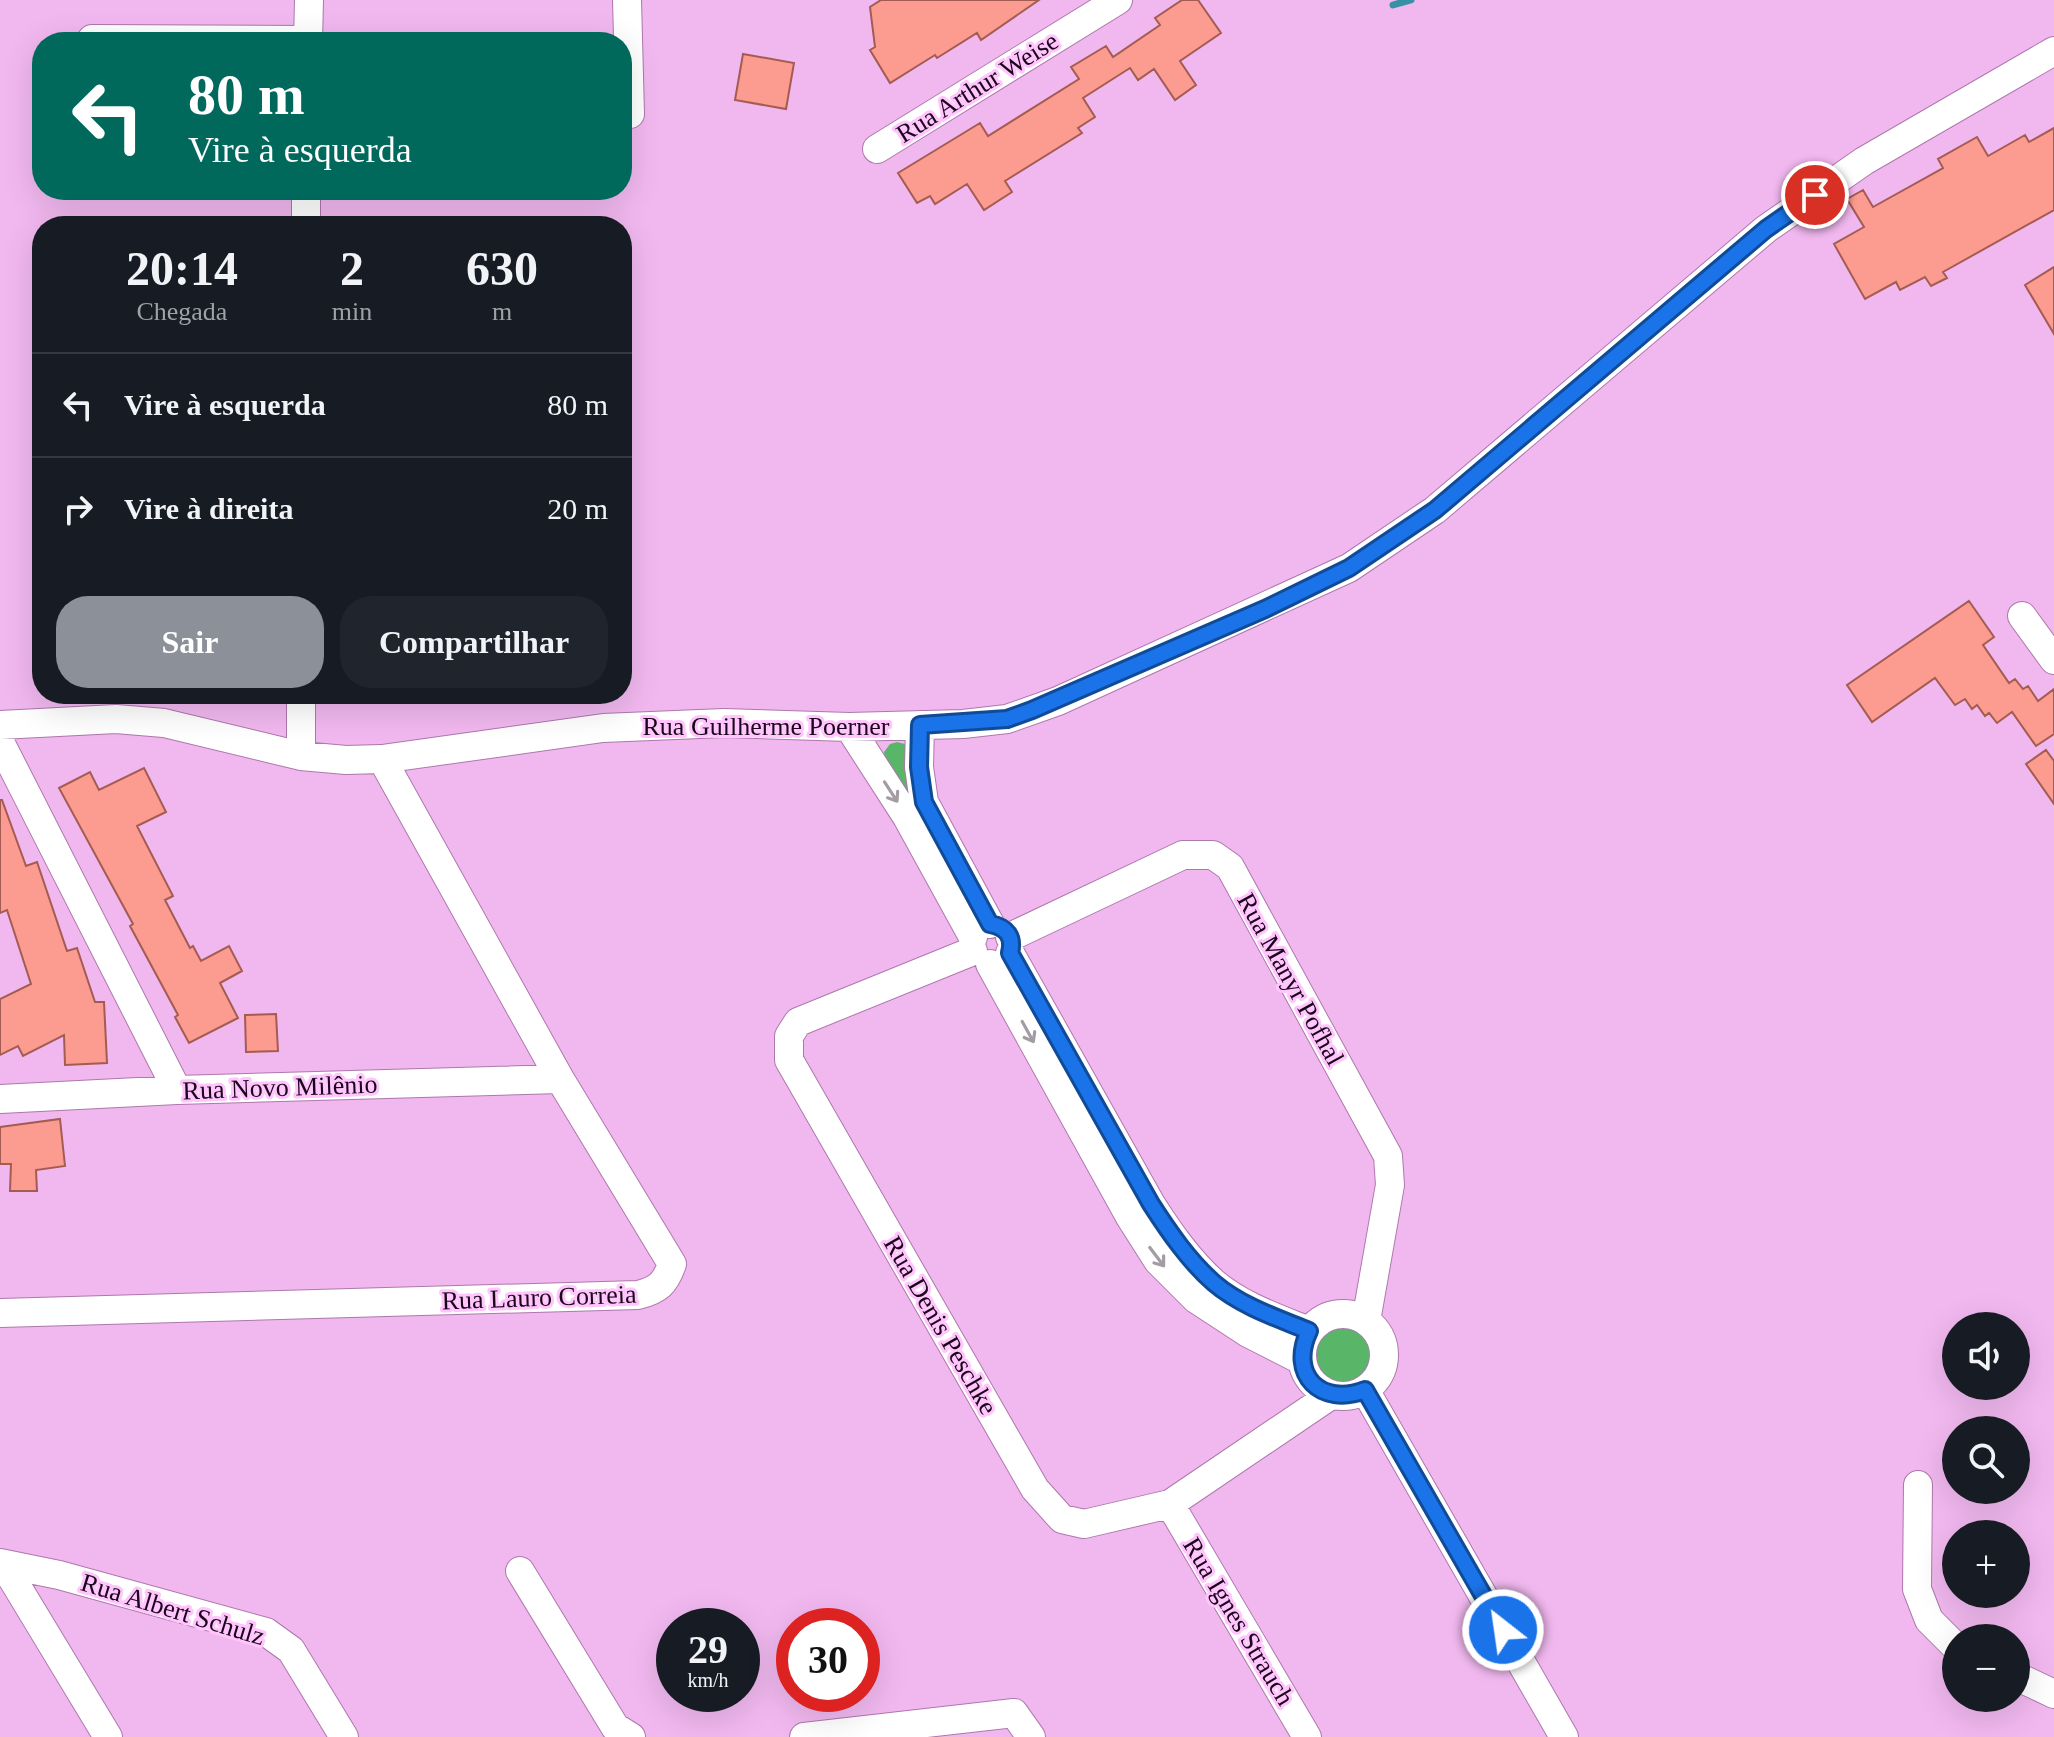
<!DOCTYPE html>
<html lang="pt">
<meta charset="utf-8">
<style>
:root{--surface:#171b24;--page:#20242c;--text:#f1f3f6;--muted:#9ea1a6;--line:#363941;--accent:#8c9099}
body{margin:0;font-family:"Times New Roman",serif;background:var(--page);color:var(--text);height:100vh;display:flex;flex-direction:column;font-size:30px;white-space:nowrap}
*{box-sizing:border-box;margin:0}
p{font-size:26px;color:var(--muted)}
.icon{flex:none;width:44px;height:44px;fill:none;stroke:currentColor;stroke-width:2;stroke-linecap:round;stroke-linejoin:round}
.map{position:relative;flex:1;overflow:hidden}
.panel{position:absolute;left:32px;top:216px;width:600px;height:488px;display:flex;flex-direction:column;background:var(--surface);border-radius:32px;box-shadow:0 8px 32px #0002}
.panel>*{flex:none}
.top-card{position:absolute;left:32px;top:32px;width:600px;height:168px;border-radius:32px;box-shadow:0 8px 32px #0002;background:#00695c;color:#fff;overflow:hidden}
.buttons{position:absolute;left:1942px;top:1312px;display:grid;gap:16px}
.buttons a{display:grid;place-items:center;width:88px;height:88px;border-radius:50%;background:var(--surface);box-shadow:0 8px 32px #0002;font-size:40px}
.speed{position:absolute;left:656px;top:1608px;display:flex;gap:16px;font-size:40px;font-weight:700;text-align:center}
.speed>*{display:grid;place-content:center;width:104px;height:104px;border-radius:50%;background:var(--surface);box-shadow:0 8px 32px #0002;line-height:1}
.speed small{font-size:20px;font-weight:400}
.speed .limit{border:12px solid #d22;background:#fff;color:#111}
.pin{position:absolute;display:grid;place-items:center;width:68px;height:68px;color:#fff;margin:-34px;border:4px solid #fff;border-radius:50%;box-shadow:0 2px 8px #0007}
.me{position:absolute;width:88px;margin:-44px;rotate:330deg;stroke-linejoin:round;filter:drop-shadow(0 0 6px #0008)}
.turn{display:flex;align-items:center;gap:28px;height:168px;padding:0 24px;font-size:36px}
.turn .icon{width:104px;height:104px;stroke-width:2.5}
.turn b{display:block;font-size:56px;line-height:68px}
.eta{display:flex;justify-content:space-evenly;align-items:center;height:136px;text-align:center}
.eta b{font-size:48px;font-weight:700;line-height:56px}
.primary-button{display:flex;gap:16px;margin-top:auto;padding:16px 24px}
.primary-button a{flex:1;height:92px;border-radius:32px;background:var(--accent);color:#fff;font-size:32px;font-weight:700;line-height:92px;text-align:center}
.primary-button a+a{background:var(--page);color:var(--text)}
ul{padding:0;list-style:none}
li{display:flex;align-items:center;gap:24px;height:104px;padding:0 24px;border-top:2px solid var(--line)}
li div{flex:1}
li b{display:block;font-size:30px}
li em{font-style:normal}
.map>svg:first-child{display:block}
.green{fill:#59b669}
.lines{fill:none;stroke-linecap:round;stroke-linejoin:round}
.stream{stroke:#3691a4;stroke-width:7}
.building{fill:#fc9c90;stroke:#a45b52;stroke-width:2}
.minor-casing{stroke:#ad78ac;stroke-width:30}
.minor{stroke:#fff;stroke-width:28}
.oneway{stroke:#a49ca4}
.route-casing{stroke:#114b97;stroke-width:20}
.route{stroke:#1a73e8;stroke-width:14}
.labels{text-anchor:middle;stroke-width:6;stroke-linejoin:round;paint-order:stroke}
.street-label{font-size:26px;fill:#1b071b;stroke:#ffc5fc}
</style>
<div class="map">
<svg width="2054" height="1737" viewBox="0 0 2054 1737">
<rect width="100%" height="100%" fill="#f1b8ef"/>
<!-- green -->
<path class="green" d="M 897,742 L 905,744 L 908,750 L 914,805 L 885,759 L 884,752 L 890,744 Z
M1311 1355a33 33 0 1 1 66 0a33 33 0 1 1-66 0Z"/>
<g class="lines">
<!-- stream -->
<path class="stream" d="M 1393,5 L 1411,0"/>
</g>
<!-- building -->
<path class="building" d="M 881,0 L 1039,0 L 981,40 L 977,33 L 937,58 L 935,55 L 890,83 L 870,50 L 875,47 L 870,7 Z
M 1182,0 L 1198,0 L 1221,33 L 1180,61 L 1196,85 L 1175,100 L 1154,69 L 1138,80 L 1130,68 L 1083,98 L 1095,117 L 1078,128 L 1082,133 L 1005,181 L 1012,192 L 984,210 L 967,184 L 935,204 L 930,196 L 917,203 L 898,173 L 980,123 L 988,136 L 1079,79 L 1071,67 L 1106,46 L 1113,57 L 1160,25 L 1155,18 Z
M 743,54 L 794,63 L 786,109 L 735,100 Z
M 2054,128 L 2054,210 L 1943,272 L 1947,278 L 1931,286 L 1925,277 L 1900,290 L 1896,282 L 1865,299 L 1834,244 L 1864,227 L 1847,199 L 1863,190 L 1873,207 L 1943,168 L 1938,159 L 1977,137 L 1988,156 L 2025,135 L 2029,142 Z
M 2054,267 L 2054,334 L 2025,285 Z
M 1969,601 L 1994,637 L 1983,645 L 2009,683 L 2015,679 L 2023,689 L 2028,686 L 2038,701 L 2054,689 L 2054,734 L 2036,746 L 2012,712 L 1997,723 L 1989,713 L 1985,716 L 1977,705 L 1972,709 L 1965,699 L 1955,705 L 1935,678 L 1872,722 L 1847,685 Z
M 2046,750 L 2054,761 L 2054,804 L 2026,764 Z
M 144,768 L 166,812 L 137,826 L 173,896 L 165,900 L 190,948 L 193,946 L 201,961 L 229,946 L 242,971 L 220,983 L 238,1018 L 189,1043 L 175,1017 L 178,1015 L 130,926 L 133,924 L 59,788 L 90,772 L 99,790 Z
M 0,800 L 2,800 L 26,866 L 37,862 L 67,951 L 77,948 L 95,1002 L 104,1002 L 107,1063 L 65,1065 L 64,1035 L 23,1056 L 18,1046 L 0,1055 L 0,999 L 31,984 L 7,910 L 0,913 Z
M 276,1014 L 278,1051 L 246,1052 L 245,1015 Z
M 60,1119 L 65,1166 L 36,1170 L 37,1191 L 10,1191 L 11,1164 L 0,1164 L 0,1127 Z"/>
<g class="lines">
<!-- minor casing -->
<g class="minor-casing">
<path id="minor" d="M 627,0 L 630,114
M 92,39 L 308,40
M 308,42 L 309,0
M 877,149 L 1118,0
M 306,226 L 306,190
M 2022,616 L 2054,660
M 0,725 L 116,719 L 164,723 L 301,756 L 346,760 L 382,759 L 603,728 L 724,723 L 849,727 L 963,724 L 1007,719 L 1058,701 L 1349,568 L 1435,510 L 1766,229 L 1864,161 L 2054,51
M 920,725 L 919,767 L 924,802 L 990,924
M 849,727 L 907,817 L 973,937
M 0,742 L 177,1090
M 301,756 L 301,694
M 1010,937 L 1183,855 L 1213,855 L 1230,867 L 1388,1156 L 1390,1185 L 1366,1321
M 973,951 L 798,1022 L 789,1036 L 789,1060 L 1035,1489 L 1062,1519 L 1084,1524 L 1170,1504 L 1331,1395
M 1010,953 L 1151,1204 C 1169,1232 1189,1261 1214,1283 C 1241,1306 1277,1318 1309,1331
M 990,964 L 1130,1217 L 1158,1261 L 1196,1299 L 1248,1333 L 1301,1360
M 0,1099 L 177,1090 L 560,1079
M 0,1313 L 638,1295 C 658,1290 665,1284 672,1264 L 560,1079 L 382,759
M1302 1355a41 41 0 1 1 82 0a41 41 0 1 1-82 0Z
M 1365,1390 L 1564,1737
M 1918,1485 L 1917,1589 L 1929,1620 L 1956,1647
M 1170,1504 L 1307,1737
M 0,1563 L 59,1575 L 266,1632 L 291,1650 L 344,1737
M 4,1565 L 108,1737
M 520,1571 L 615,1727 L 631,1737
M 2016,1676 L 2054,1694
M 804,1737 L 1014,1713 L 1031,1737"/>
</g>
<!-- minor -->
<use href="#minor" class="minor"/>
</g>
<!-- one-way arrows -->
<defs><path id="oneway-shaft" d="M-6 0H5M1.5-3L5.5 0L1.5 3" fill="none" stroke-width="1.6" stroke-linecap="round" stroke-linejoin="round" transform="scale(2)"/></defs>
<g class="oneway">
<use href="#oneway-shaft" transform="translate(891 792) rotate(57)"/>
<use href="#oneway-shaft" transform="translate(1028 1032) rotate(61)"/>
<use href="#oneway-shaft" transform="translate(1157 1257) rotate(53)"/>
</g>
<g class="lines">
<!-- route casing -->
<g class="route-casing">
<path id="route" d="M 1503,1630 L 1365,1390 C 1321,1407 1288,1375 1309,1331 C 1277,1318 1241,1306 1214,1283 C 1189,1261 1169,1232 1151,1204 L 1010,953 C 1014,937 1007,927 990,924 L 924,802 L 919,767 L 920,725 L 1007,719 L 1032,710 L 1265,609 L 1349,568 L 1435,510 L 1766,229 L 1815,195"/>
</g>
<!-- route -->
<use href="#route" class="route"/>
</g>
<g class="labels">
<!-- street labels -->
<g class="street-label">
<text transform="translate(977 87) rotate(-32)" y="9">Rua Arthur Weise</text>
<text x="766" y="735">Rua Guilherme Poerner</text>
<text transform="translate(1291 979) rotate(61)" y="9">Rua Manyr Pofhal</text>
<text transform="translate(280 1087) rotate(-2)" y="9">Rua Novo Milênio</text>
<text transform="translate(539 1297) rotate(-2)" y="9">Rua Lauro Correia</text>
<text transform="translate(941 1325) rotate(60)" y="9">Rua Denis Peschke</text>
<text transform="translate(173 1609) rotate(17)" y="9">Rua Albert Schulz</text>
<text transform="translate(1239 1621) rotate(59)" y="9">Rua Ignes Strauch</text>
</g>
</g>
</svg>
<div class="buttons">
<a><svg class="icon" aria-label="sound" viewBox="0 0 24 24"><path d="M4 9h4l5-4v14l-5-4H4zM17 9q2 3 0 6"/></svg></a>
<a><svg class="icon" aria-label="search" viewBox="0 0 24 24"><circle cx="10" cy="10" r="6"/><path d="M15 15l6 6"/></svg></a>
<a>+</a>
<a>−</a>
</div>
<div class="speed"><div>29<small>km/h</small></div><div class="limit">30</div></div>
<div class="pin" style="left:1815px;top:195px;background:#d93025"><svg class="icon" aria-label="arrive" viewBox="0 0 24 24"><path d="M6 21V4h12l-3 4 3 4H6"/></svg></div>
<svg class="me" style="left:1503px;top:1630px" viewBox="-20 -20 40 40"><circle r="17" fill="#1a73e8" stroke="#fff" stroke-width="3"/><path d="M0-11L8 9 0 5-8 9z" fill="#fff"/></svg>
<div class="top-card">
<div class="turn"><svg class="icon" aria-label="left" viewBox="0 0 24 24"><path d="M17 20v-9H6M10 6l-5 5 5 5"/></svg><div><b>80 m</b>Vire à esquerda</div></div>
</div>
<section class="panel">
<div class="eta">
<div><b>20:14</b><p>Chegada</p></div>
<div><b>2</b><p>min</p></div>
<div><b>630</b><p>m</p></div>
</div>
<ul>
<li><svg class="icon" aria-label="left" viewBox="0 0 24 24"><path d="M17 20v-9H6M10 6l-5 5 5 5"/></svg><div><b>Vire à esquerda</b></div><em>80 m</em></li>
<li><svg class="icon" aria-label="right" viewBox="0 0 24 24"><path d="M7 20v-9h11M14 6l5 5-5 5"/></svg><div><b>Vire à direita</b></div><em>20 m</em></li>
</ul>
<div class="primary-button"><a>Sair</a><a>Compartilhar</a></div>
</section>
</div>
